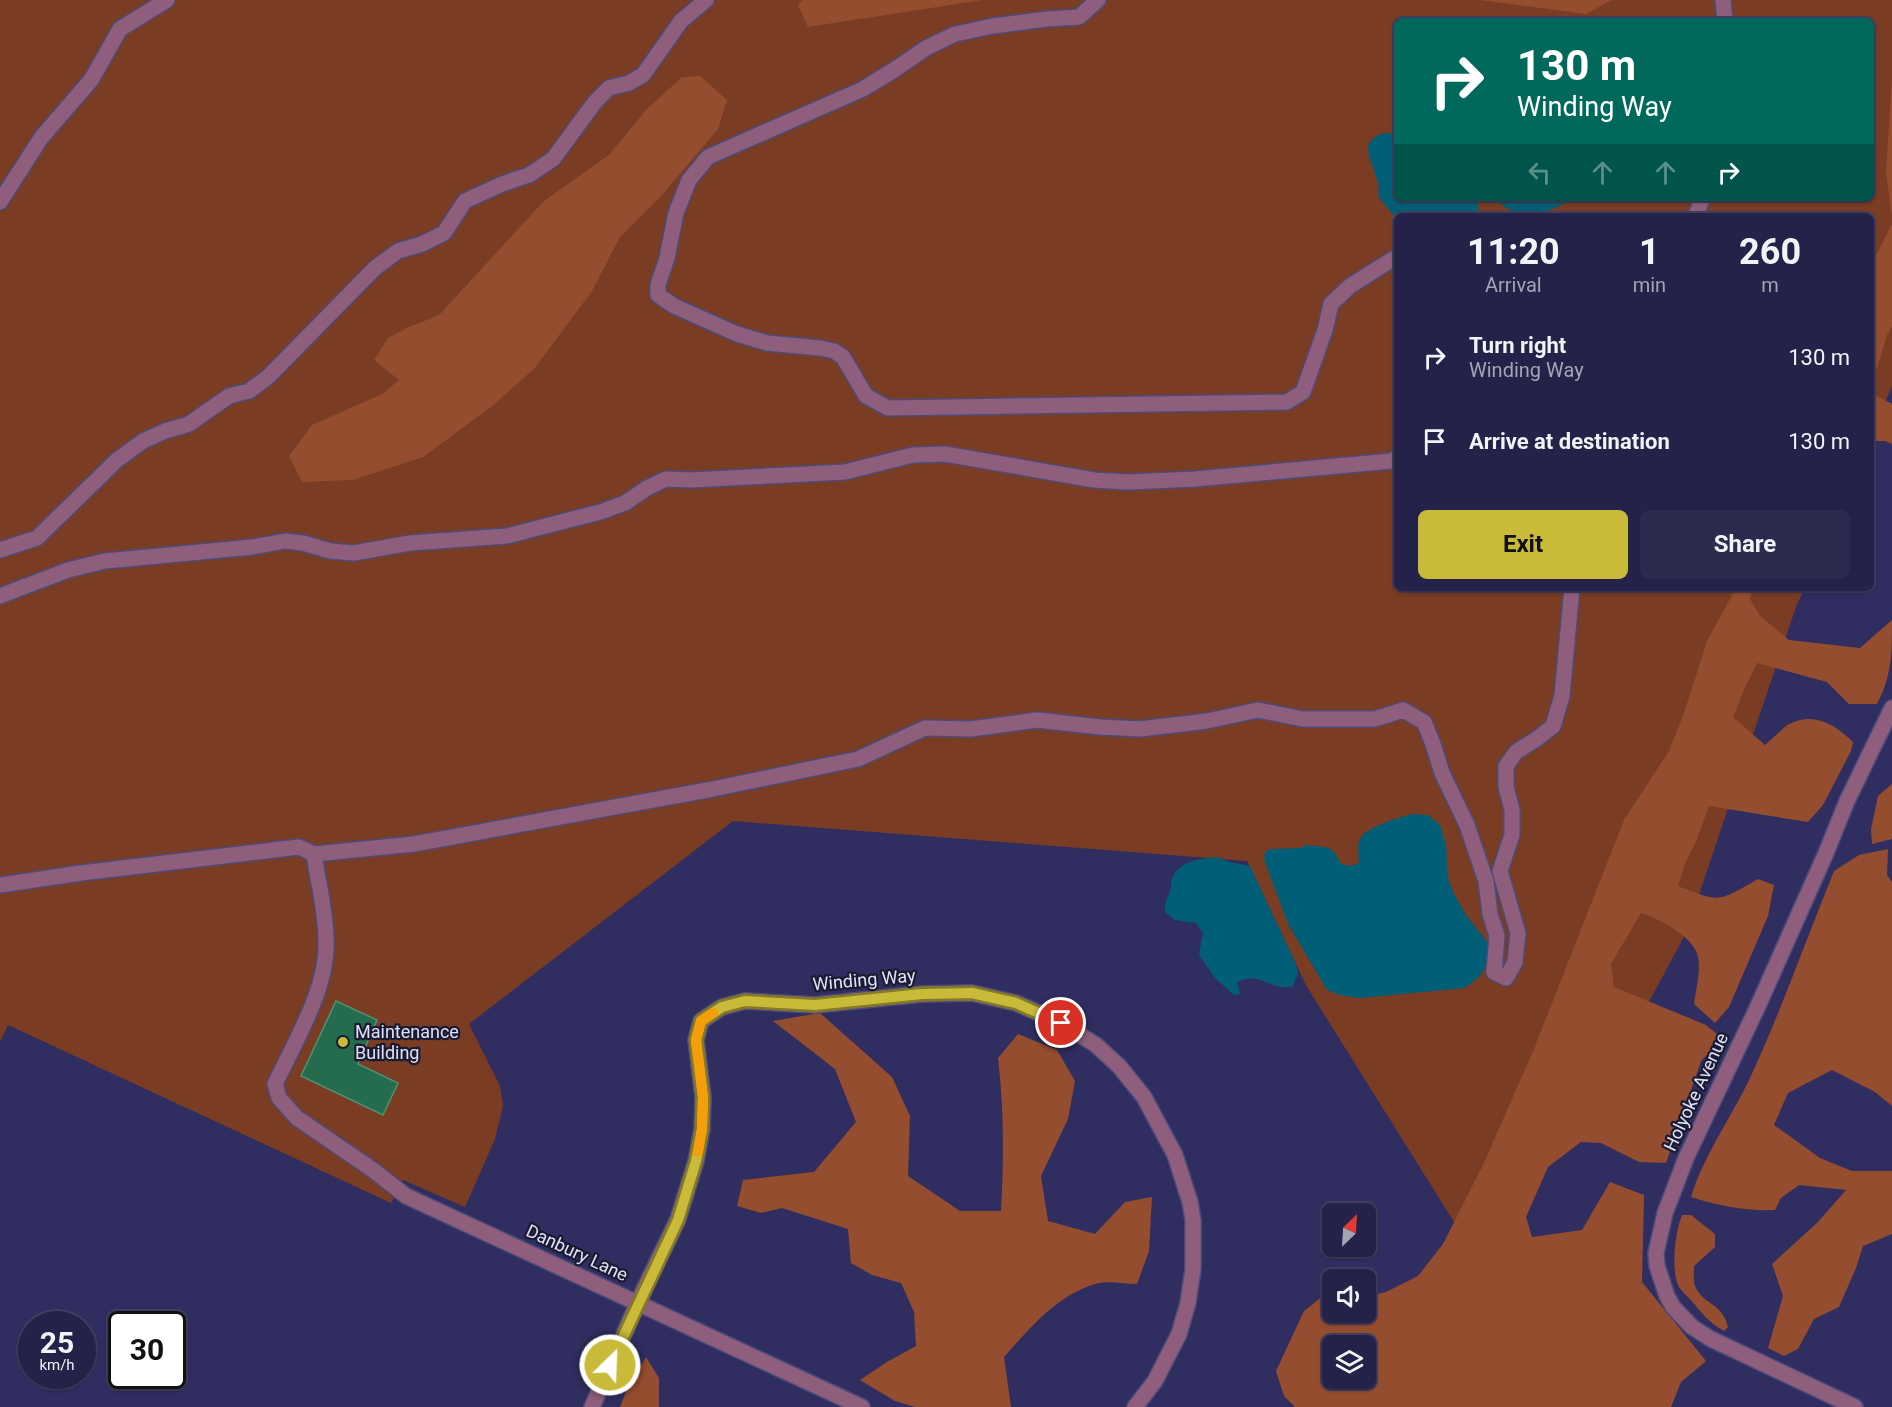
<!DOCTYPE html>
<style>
:root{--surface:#242248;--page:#2c2a4f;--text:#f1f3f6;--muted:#a3a4b4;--line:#413f60;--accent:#c9ba3a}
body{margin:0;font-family:Roboto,sans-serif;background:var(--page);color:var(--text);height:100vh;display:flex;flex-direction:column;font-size:22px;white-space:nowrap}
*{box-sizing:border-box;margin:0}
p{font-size:20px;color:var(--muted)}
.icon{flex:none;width:33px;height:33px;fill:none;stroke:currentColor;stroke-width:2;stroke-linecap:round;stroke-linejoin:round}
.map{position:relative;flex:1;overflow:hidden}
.drawer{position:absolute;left:1394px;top:213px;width:480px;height:378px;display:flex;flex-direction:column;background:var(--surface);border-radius:9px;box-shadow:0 2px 4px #0004,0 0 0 2px var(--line)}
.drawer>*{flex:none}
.hud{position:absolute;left:1394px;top:18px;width:480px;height:183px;border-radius:9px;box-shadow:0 2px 4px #0004,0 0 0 2px var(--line);background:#00695c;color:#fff;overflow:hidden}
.needle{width:39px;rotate:25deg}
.tools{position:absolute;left:1322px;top:1203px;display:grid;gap:12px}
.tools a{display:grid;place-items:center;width:54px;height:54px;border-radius:9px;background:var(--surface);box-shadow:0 2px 4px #0004,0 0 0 2px var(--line);font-size:30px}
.speed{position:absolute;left:18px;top:1311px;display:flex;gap:12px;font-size:30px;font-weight:700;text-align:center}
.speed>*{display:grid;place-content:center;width:78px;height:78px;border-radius:50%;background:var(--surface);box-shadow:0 2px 4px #0004,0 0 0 2px var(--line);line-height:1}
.speed small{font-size:15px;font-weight:400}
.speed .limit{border:3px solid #111;border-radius:9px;background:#fff;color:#111}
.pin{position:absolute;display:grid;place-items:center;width:51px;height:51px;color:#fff;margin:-26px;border:3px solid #fff;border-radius:50%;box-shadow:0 2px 6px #0007}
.me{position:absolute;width:66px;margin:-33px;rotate:24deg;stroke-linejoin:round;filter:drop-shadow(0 0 4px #0008)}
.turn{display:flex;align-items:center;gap:21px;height:126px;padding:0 24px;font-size:27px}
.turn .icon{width:78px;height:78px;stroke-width:2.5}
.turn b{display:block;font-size:42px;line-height:51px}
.lanes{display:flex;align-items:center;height:57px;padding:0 24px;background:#0003;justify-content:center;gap:30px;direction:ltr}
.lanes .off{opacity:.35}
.eta{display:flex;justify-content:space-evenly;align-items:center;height:102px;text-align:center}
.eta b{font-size:36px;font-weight:700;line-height:42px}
.primary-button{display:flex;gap:12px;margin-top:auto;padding:12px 24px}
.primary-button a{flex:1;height:69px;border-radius:9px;background:var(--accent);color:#111;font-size:24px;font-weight:700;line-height:69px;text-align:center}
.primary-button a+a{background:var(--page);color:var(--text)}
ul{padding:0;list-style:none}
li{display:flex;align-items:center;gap:18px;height:84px;padding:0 24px}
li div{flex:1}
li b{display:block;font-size:22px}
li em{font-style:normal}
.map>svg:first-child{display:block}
.green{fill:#7a3c22;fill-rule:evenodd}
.forest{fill:#954d2f;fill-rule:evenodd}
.water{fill:#005f77}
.building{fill:#256b4e;stroke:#4d9373;stroke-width:1.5}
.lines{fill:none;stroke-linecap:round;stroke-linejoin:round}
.minor-casing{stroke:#4c4b79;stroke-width:18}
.minor{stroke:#8f5e7c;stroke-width:15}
.route-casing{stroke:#837926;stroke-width:15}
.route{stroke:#c9ba3a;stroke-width:10}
.slow{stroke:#f59e0b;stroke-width:10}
.poi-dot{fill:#c9ba3a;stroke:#1a1a31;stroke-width:2}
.labels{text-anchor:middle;stroke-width:4.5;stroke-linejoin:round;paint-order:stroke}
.street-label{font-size:18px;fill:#dfe1fa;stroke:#1a1a31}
.poi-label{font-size:18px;fill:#dfe1fa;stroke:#1a1a31;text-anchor:start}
</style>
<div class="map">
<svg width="1892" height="1407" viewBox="0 0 1892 1407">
<rect width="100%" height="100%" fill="#302e60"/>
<!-- green -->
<path class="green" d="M 0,0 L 1892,0 L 1892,386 L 1871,435 L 1870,216 L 1396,216 L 1396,588 L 1805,588 L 1797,604 L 1686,933 L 1586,1119 L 1459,1230 L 1307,987 L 1247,861 L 733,821 L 469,1024 L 500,1086 L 503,1106 L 495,1139 L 465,1207 L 403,1180 L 391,1203 L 8,1025 L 0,1042 ZM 1396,21 L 1870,21 L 1870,198 L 1396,198 Z"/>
<!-- forest -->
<path class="forest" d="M 803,0 L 983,0 L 808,27 L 798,5 Z
M 1480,0 L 1612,0 L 1586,14 Z
M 700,76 L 727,100 L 718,129 L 661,196 L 620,237 L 592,291 L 534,369 L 491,407 L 423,457 L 353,480 L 302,482 L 289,456 L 312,425 L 382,394 L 399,380 L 374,360 L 388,338 L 409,327 L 439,315 L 544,201 L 609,155 L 646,110 L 682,77 Z
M 1892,78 L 1892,216 L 1886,172 Z
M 1892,224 L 1892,326 L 1887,335 L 1871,388 L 1871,265 Z
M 1870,392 L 1892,404 L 1892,444 L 1885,441 L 1871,441 Z
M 1736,588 L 1753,588 L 1750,599 L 1760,616 L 1789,640 L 1860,648 L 1892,620 C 1892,652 1892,676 1877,704 L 1849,704 L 1827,682 L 1757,663 L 1743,692 L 1733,717 L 1765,745 C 1772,739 1779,732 1786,726 C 1811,710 1835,724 1853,742 L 1851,751 L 1823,805 L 1808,822 L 1709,806 L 1695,844 L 1686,861 L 1678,886 C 1721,903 1718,902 1758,879 L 1774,885 L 1768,916 L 1729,1007 L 1715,1023 L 1694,1004 C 1696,989 1701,971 1698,957 C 1695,937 1658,918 1641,913 L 1611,964 L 1614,987 L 1706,1025 L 1717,1034 L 1721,1041 L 1701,1061 L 1666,1163 L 1639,1162 L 1601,1143 L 1581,1142 L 1548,1167 L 1526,1217 L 1532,1237 L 1582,1230 L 1610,1182 L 1644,1195 L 1642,1282 L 1706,1361 L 1681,1382 L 1671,1407 L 1295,1407 L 1284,1396 L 1276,1371 L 1304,1311 L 1323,1296 L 1332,1302 L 1332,1312 L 1365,1312 L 1365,1297 L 1386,1292 L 1418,1276 L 1443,1244 L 1483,1165 L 1534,1049 L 1624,820 L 1669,751 L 1684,713 L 1707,641 ZM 1332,1346 L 1365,1346 L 1365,1378 L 1332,1378 Z
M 1892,784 L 1892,839 L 1872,844 L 1871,829 L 1878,796 Z
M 1888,849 L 1887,875 L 1892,882 L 1892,1106 L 1875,1092 L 1832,1070 L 1788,1093 L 1774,1125 L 1820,1158 L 1852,1171 L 1892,1171 L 1892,1234 L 1863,1246 L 1856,1268 L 1839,1307 L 1814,1319 L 1798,1349 L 1784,1356 L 1768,1348 L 1783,1296 L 1772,1264 L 1818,1222 L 1846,1190 L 1799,1185 L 1781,1198 L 1775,1210 C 1746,1211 1719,1206 1691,1197 C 1704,1155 1731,1118 1750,1078 C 1781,1011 1806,940 1834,871 L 1859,855 Z
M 820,1013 L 892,1077 L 910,1116 L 908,1176 L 960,1211 L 1001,1211 C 1004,1157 1004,1111 998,1058 L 1018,1034 L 1057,1050 L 1075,1081 L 1068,1119 L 1041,1176 L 1048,1221 L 1095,1234 L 1125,1202 L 1152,1197 L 1149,1251 L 1137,1284 C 1124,1284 1107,1280 1095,1284 C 1056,1296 1030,1328 1004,1357 L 1011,1407 L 915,1407 L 895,1401 L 860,1380 L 887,1362 L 916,1346 L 914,1312 L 901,1283 L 872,1275 L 851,1263 L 848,1229 L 782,1208 L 761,1213 L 737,1206 L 743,1180 L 814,1172 L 856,1122 L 835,1069 L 773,1021 Z
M 1682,1215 L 1691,1215 L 1715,1234 L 1715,1247 L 1694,1266 C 1694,1272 1693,1281 1695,1286 C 1703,1305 1722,1302 1728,1327 L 1724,1331 C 1709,1323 1701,1312 1690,1299 C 1686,1295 1680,1290 1678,1285 C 1671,1267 1675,1233 1682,1215 Z
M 646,1357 L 659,1378 L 659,1407 L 620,1407 L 628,1387 Z"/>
<!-- water -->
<path class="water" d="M 1384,133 L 1396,134 L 1396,198 L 1477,198 L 1479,216 L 1396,216 L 1396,218 L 1379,198 L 1378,182 L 1369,156 L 1368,144 L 1375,137 Z
M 1494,198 L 1576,198 C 1546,213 1521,225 1494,198 Z
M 1412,814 L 1428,815 L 1440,825 L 1446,845 L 1448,879 L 1454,894 L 1466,915 L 1488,943 L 1491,952 L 1489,961 L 1480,976 L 1465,988 L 1360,998 L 1339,995 L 1327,990 L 1288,924 L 1265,862 L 1264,855 L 1269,849 L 1301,848 L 1305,845 C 1325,848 1332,843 1341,864 L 1350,866 L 1359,863 C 1359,855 1357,846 1360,839 C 1364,828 1400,817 1412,814 Z
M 1217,857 L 1229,862 L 1250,866 L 1295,962 L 1298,974 L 1292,987 C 1270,990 1260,971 1237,982 L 1240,994 L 1234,995 L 1215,978 L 1199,955 L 1203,933 L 1196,923 L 1175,920 L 1165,912 C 1164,903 1168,898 1171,889 C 1171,888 1171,880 1172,879 C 1177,862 1201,858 1217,857 Z"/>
<!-- building -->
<path class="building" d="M 336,1001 L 377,1020 L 358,1064 L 398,1083 L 383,1115 L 301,1076 Z"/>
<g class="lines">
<!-- minor casing -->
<g class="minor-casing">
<path id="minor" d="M 1098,0 L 1079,17 L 1047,19 L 993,26 L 955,34 L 926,48 L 897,68 L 863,89 L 708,157 L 689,180 L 676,213 L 667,258 L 658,285 L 658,295 L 674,306 L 737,334 L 767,343 L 820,348 L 834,351 L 843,357 L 866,396 L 888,408 L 1287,402 L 1303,392 L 1325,330 L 1331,304 L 1350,286 L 1396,257
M 1723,0 L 1725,21
M 0,202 L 41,138 L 91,80 L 120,29 L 167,0
M 1696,216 L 1702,198
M 0,550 L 37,538 L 117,460 L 143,441 L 165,431 L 189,424 L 229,396 L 249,391 L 268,377 L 375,268 L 398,251 L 422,244 L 444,233 L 465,201 L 502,184 L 529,175 L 553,159 L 595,102 L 609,88 L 629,83 L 643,75 L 681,21 L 706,0
M 0,596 L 68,570 L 105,561 L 253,547 L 285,541 L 303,543 L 330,551 L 354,553 L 410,543 L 507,536 L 600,512 L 625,503 L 647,488 L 666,479 L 691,480 L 845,472 L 913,455 L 945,454 L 1094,480 L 1128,482 L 1195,479 L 1392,461 L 1396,458
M 314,854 L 414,844 L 713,789 L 858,759 L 925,728 L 971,729 L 1037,720 L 1100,727 L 1140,729 L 1207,721 L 1258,710 L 1303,719 L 1375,719 L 1403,710 L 1424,722 L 1433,744 L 1442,773 L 1467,825 L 1486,881 L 1490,914 L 1497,936 L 1494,972 L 1506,978 L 1515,962 L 1518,933 L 1500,871 L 1512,835 L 1512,810 L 1506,787 L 1506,766 L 1516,752 L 1538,738 L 1553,726 L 1562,696 L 1572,588
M 0,885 L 81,873 L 299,847 L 314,854 C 318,882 326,912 326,941 C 328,987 295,1042 275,1084 L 279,1098 L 297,1118 L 373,1170 L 406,1196 L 862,1407
M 592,1407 L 638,1302 L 678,1219 L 696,1161 L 702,1129 L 703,1097 L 696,1040 L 701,1021 L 722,1007 L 745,1001 L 815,1005 L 922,994 L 972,993 L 1016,1003 L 1061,1023 L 1096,1045 L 1119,1066 L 1144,1097 L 1175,1155 L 1190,1202 L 1193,1220 L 1193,1269 L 1188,1303 L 1179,1334 L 1155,1381 L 1135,1407
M 1855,1407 L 1711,1339 L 1692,1327 L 1673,1307 L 1667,1296 L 1657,1266 L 1656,1253 L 1665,1213 L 1686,1158 L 1758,1006 L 1826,853 L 1847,801 L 1892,708"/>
</g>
<!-- minor -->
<use href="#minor" class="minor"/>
</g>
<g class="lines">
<!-- route casing -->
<g class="route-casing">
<path id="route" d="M 610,1365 L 678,1220 L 696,1161 L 702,1129 L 703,1097 L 696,1040 L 701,1021 L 722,1007 L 745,1001 L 815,1005 L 922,994 L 972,993 L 1016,1003 L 1061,1023"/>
</g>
<!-- route -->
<use href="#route" class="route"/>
<!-- slow -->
<path class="slow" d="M 698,1152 L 702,1129 L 703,1097 L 696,1040 L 701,1021 L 713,1013"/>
</g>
<!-- markers -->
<circle class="poi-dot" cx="343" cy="1042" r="6"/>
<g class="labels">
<!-- street labels -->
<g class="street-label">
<text transform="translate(864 980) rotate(-5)" y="6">Winding Way</text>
<text transform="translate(1696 1092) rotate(-65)" y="6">Holyoke Avenue</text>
<text transform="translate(577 1253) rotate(25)" y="6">Danbury Lane</text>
</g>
<!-- poi labels -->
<g class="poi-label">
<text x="355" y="1038">Maintenance<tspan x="355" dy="21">Building</tspan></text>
</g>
</g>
</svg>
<div class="tools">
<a><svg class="needle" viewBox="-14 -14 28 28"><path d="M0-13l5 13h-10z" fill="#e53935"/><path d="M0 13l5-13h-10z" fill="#a3a4b4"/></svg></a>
<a><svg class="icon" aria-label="sound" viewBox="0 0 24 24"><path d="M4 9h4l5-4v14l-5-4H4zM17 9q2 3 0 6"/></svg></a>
<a><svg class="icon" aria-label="layers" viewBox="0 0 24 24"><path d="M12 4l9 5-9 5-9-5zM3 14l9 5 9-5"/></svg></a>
</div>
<div class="speed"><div>25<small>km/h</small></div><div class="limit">30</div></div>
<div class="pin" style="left:1061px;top:1023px;background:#d93025"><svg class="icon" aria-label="arrive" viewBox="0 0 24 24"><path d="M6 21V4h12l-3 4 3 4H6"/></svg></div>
<svg class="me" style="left:610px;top:1365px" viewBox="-20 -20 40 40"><circle r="17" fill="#c9ba3a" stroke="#fff" stroke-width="3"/><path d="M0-11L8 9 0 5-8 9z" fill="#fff"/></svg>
<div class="hud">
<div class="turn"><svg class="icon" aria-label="right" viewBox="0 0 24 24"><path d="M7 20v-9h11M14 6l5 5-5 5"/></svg><div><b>130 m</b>Winding Way</div></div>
<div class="lanes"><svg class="icon off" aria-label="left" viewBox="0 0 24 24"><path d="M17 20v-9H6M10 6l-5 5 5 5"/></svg><svg class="icon off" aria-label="ahead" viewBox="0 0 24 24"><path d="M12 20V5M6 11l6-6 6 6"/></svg><svg class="icon off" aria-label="ahead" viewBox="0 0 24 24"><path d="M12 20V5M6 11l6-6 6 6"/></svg><svg class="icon" aria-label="right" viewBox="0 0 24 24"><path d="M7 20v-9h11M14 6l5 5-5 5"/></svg></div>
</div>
<section class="drawer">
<div class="eta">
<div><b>11:20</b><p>Arrival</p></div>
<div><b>1</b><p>min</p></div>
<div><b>260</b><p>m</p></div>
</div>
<ul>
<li><svg class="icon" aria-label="right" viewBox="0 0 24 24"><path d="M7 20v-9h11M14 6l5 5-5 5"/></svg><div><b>Turn right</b><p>Winding Way</p></div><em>130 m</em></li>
<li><svg class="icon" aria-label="arrive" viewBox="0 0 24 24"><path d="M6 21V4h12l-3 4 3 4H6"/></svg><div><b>Arrive at destination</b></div><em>130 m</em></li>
</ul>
<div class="primary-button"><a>Exit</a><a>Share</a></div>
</section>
</div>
